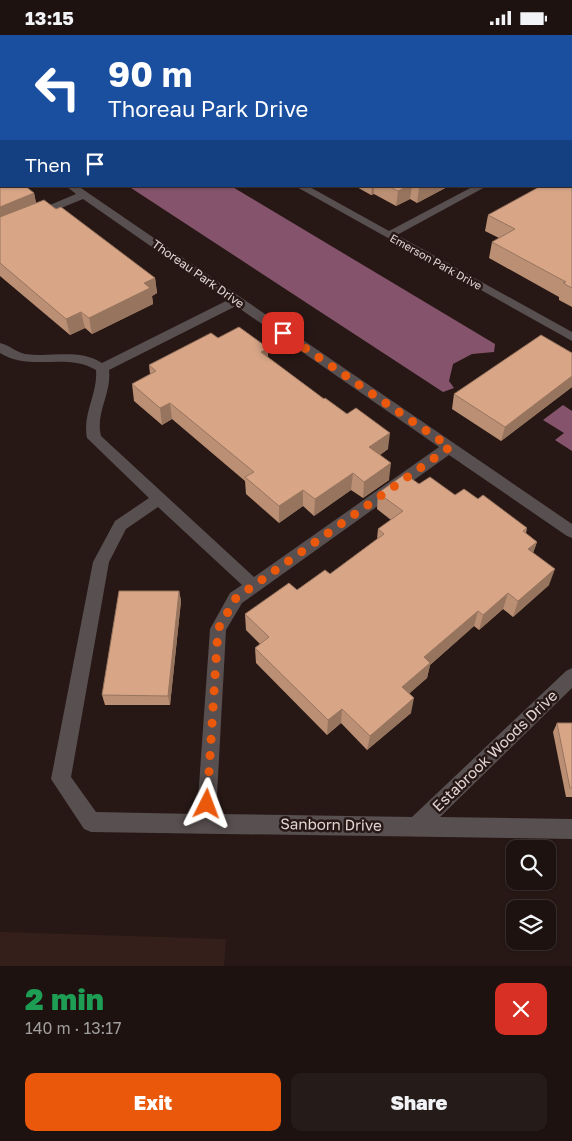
<!DOCTYPE html>
<meta charset="utf-8">
<style>
:root{--surface:#1d1210;--page:#251b19;--text:#f1f3f6;--muted:#a09e9f;--line:#3b3230;--accent:#ea580c}
body{margin:0;font-family:"Golos Text",sans-serif;background:var(--page);color:var(--text);height:100vh;display:flex;flex-direction:column;font-size:19px;white-space:nowrap}
*{box-sizing:border-box;margin:0}
p{font-size:16px;color:var(--muted)}
.icon{flex:none;width:28px;height:28px;fill:none;stroke:currentColor;stroke-width:2;stroke-linecap:round;stroke-linejoin:round}
.map{position:relative;height:931px;overflow:hidden}
.drawer{display:flex;flex-direction:column;background:var(--surface);flex:1}
.drawer>*{flex:none}
.hud{position:absolute;left:0px;top:0px;width:572px;height:152px;box-shadow:0 1px 4px #0004,0 0 0 1px var(--line);background:#1a4fa0;color:#fff;overflow:hidden}
.tools{position:absolute;left:506px;top:805px;display:grid;gap:10px}
.tools a{display:grid;place-items:center;width:50px;height:50px;border-radius:10px;background:var(--surface);box-shadow:0 1px 4px #0004,0 0 0 1px var(--line);font-size:25px}
.pin{position:absolute;display:grid;place-items:center;width:42px;height:42px;color:#fff;margin:-21px;border-radius:10px;box-shadow:0 2px 8px #0006}
.me{position:absolute;width:55px;margin:-28px;rotate:3deg;stroke-linejoin:round;filter:drop-shadow(0 0 4px #0008)}
.turn{display:flex;align-items:center;gap:18px;height:105px;padding:0 25px;font-size:22px}
.turn .icon{width:65px;height:65px;stroke-width:2.5}
.turn b{display:block;font-size:35px;line-height:42px}
.then{display:flex;align-items:center;height:48px;padding:0 25px;background:#0003;gap:10px;font-size:19px}
.round{display:grid;place-items:center;flex:none;width:52px;height:52px;border-radius:10px;background:var(--page)}
.summary{display:flex;align-items:center;justify-content:space-between;height:85px;padding:0 25px}
h1{font-size:30px;font-weight:800;line-height:38px;color:#1e9e55}
.cta{display:flex;gap:10px;margin-top:auto;padding:10px 25px}
.cta a{flex:1;height:58px;border-radius:10px;background:var(--accent);color:#fff;font-size:20px;font-weight:800;line-height:58px;text-align:center}
.cta a+a{background:var(--page);color:var(--text)}
.status{display:flex;justify-content:space-between;align-items:center;height:35px;padding:0 25px;background:var(--surface);direction:ltr}
.status svg{height:14px;fill:currentColor}
.map>svg:first-child{display:block}
.built{fill:#341f1b}
.water{fill:#85546c}
.lines{fill:none;stroke-linecap:round;stroke-linejoin:round}
.path{stroke:#8a7d7a;stroke-width:2;stroke-dasharray:1 1;stroke-linecap:butt}
.minor{fill:#584f50;fill-rule:evenodd}
.wall{fill:#ba8f74}
.shaded-wall{fill:#97745e}
.building{fill:#d8a687;stroke:#97745e}
.route{stroke:#ea580c;stroke-width:9;stroke-dasharray:0 16.2}
.labels{text-anchor:middle;stroke-width:5;stroke-linejoin:round;paint-order:stroke}
.far-street-label{font-size:11px;fill:#e0d5d3;stroke:#271815}
.street-label{font-size:12px;fill:#e0d5d3;stroke:#271815}
.near-street-label{font-size:15px;fill:#e0d5d3;stroke:#271815}
</style>
<div class="status"><b>13:15</b><svg viewBox="0 0 49 12"><path d="M0 12V9h3v3zM5 12V6h3v6zM10 12V3h3v9zM15 12V0h3v12zM26 1h20v11H26zM47 4h2v5h-2z"/></svg></div>
<div class="map">
<svg width="572" height="931" viewBox="0 0 572 931">
<rect width="100%" height="100%" fill="#271815"/>
<!-- built -->
<path class="built" d="M 0,897 L 226,904 L 224,931 L 0,931 Z"/>
<!-- water -->
<path class="water" d="M 128,151 L 231,151 L 495,309 L 494,317 L 472,319 L 453,329 L 449,346 L 454,353 L 443,357 Z
M 563,370 L 572,376 L 572,416 L 555,405 L 564,398 L 543,385 Z"/>
<g class="lines">
<!-- path -->
<path class="path" d="M 519,0 L 523,1"/>
<!-- minor -->
<path class="minor" d="M 25,0 L 34,0 L 35,1 L 26,1 Z
M 478,0 L 488,0 L 489,1 L 479,1 Z
M 571,32 L 572,32 L 572,38 L 571,37 Z
M 0,100 L 1,100 L 1,107 L 0,107 Z
M 571,101 L 572,101 L 572,107 L 571,107 Z
M 66,151 L 78,151 L 572,489 L 572,503 L 567,501 L 449,420 L 242,568 L 226,595 L 216,779 L 412,782 L 566,636 L 572,633 L 572,653 L 440,782 L 572,784 L 572,804 L 91,797 L 84,794 L 51,744 L 93,527 L 115,486 L 149,463 L 87,403 C 82,379 98,359 96,335 C 67,317 30,337 0,318 L 0,308 C 9,310 16,317 25,319 C 51,323 78,313 102,328 L 228,265 L 83,164 L 0,198 L 0,191 L 76,159 ZM 236,271 L 439,412 L 254,542 L 101,401 C 95,378 112,358 109,335 ZM 158,472 L 242,550 L 230,558 L 210,594 L 197,779 L 96,777 L 71,742 L 109,527 L 126,494 Z
M 295,151 L 308,151 L 389,196 L 474,151 L 487,151 L 397,200 L 572,297 L 572,306 Z"/>
</g>
<!-- wall -->
<path class="wall" d="M 75,0 L 471,0 L 474,1 L 77,1 Z
M 0,123 L 1,151 L 34,158 L 36,168 L 155,243 L 157,258 L 152,261 L 153,269 L 92,299 L 85,293 L 70,300 L 0,241 Z
M 572,130 L 572,272 L 559,265 L 559,262 L 489,223 L 492,207 L 499,203 L 485,196 L 488,180 L 536,154 L 537,151 L 571,151 Z
M 355,151 L 449,151 L 417,168 L 410,164 L 396,171 L 374,159 L 371,160 Z
M 218,303 L 268,313 L 268,323 L 388,414 L 380,420 L 389,445 L 363,463 L 351,455 L 314,481 L 303,471 L 279,488 L 246,459 L 245,446 L 172,384 L 162,390 L 134,366 L 132,349 L 150,339 L 149,330 Z
M 572,318 L 572,352 L 501,406 L 452,374 L 454,359 Z
M 419,449 L 455,460 L 478,464 L 527,493 L 526,498 L 537,507 L 533,518 L 549,550 L 513,582 L 503,574 L 479,595 L 474,591 L 430,630 L 427,643 L 409,658 L 411,678 L 367,715 L 341,688 L 327,700 L 256,628 L 255,613 L 260,609 L 246,595 L 245,579 L 330,539 L 377,504 L 378,494 L 391,485 L 377,474 L 378,458 Z
M 179,556 L 181,566 L 170,670 L 105,670 L 102,660 Z
M 557,688 L 572,688 L 572,762 L 566,762 L 553,697 Z"/>
<!-- shaded-wall -->
<path class="shaded-wall" d="M 571,76 L 572,76 L 572,88 L 571,89 Z
M 372,151 L 374,151 L 374,159 L 371,160 Z
M 408,151 L 412,151 L 410,164 L 396,171 L 398,156 Z
M 421,151 L 449,151 L 417,168 L 419,153 Z
M 34,158 L 37,173 L 0,189 L 0,172 Z
M 155,243 L 157,258 L 152,261 L 153,269 L 92,299 L 89,283 L 144,248 Z
M 81,277 L 85,293 L 70,300 L 66,284 Z
M 268,313 L 268,330 L 261,317 Z
M 572,341 L 572,352 L 501,406 L 505,392 Z
M 170,368 L 172,384 L 162,390 L 160,373 Z
M 390,398 L 388,414 L 367,429 L 369,412 Z
M 391,428 L 389,445 L 363,463 L 364,447 Z
M 353,438 L 351,455 L 314,481 L 315,464 Z
M 303,455 L 303,471 L 279,488 L 279,471 Z
M 537,507 L 531,523 L 528,514 Z
M 555,534 L 549,550 L 513,582 L 518,566 Z
M 179,556 L 181,566 L 170,670 L 168,661 Z
M 508,558 L 503,574 L 479,595 L 483,580 Z
M 478,576 L 474,591 L 430,630 L 427,643 L 400,667 L 402,652 L 424,622 Z
M 414,663 L 411,678 L 367,715 L 370,701 Z
M 342,674 L 341,688 L 327,700 L 328,685 Z"/>
<!-- building -->
<path class="building" d="M 97,0 L 471,0 L 474,1 L 99,1 Z
M 571,38 L 572,38 L 572,76 L 571,76 Z
M 0,123 L 1,124 L 1,151 L 25,151 L 34,158 L 0,172 Z
M 571,130 L 572,130 L 572,253 L 563,248 L 566,247 L 492,207 L 515,194 L 488,180 L 541,151 L 571,151 Z
M 388,151 L 408,151 L 398,156 Z
M 44,165 L 56,174 L 61,172 L 155,243 L 144,248 L 150,253 L 89,283 L 81,277 L 66,284 L 0,228 L 0,182 Z
M 239,292 L 268,313 L 261,317 L 324,364 L 325,363 L 347,379 L 356,373 L 390,398 L 369,412 L 391,428 L 364,447 L 353,438 L 315,464 L 303,455 L 279,471 L 245,442 L 254,437 L 170,368 L 160,373 L 132,349 L 156,336 L 149,330 L 211,298 L 218,303 Z
M 541,300 L 572,318 L 572,341 L 505,392 L 454,359 Z
M 405,439 L 419,449 L 430,442 L 455,460 L 464,454 L 478,464 L 483,460 L 527,493 L 523,496 L 537,507 L 528,514 L 555,534 L 518,566 L 508,558 L 483,580 L 478,576 L 424,622 L 430,628 L 402,652 L 414,663 L 370,701 L 342,674 L 328,685 L 255,613 L 269,602 L 245,579 L 289,548 L 297,555 L 325,535 L 330,539 L 384,499 L 378,494 L 403,476 L 378,458 Z
M 119,556 L 179,556 L 168,661 L 102,660 Z
M 557,688 L 572,688 L 572,753 L 570,753 Z"/>
<g class="lines">
<!-- route -->
<path class="route" d="M 207,769 L 218,594 L 236,563 L 450,412 L 283,298"/>
</g>
<g class="labels">
<!-- far-street labels -->
<g class="far-street-label">
<text transform="translate(436 227) rotate(29)" y="4">Emerson Park Drive</text>
</g>
<!-- street labels -->
<g class="street-label">
<text transform="translate(198 239) rotate(35)" y="4">Thoreau Park Drive</text>
</g>
<!-- near-street labels -->
<g class="near-street-label">
<text transform="translate(495 716) rotate(-44)" y="5">Estabrook Woods Drive</text>
<text transform="translate(331 790) rotate(1)" y="5">Sanborn Drive</text>
</g>
</g>
</svg>
<div class="tools">
<a><svg class="icon" aria-label="search" viewBox="0 0 24 24"><circle cx="10" cy="10" r="6"/><path d="M15 15l6 6"/></svg></a>
<a><svg class="icon" aria-label="layers" viewBox="0 0 24 24"><path d="M12 4l9 5-9 5-9-5zM3 14l9 5 9-5"/></svg></a>
</div>
<div class="pin" style="left:283px;top:298px;background:#d93025"><svg class="icon" aria-label="arrive" viewBox="0 0 24 24"><path d="M6 21V4h12l-3 4 3 4H6"/></svg></div>
<svg class="me" style="left:207px;top:769px" viewBox="-20 -20 40 40"><path d="M0-17L14 15 0 8-14 15z" fill="#ea580c" stroke="#fff" stroke-width="4"/></svg>
<div class="hud">
<div class="turn"><svg class="icon" aria-label="left" viewBox="0 0 24 24"><path d="M17 20v-9H6M10 6l-5 5 5 5"/></svg><div><b>90 m</b>Thoreau Park Drive</div></div>
<div class="then">Then<svg class="icon" aria-label="arrive" viewBox="0 0 24 24"><path d="M6 21V4h12l-3 4 3 4H6"/></svg></div>
</div>
</div>
<section class="drawer">
<div class="summary"><div><h1>2 min</h1><p>140 m · 13:17</p></div><a class="round" style="background:#d93025;color:#fff"><svg class="icon" aria-label="close" viewBox="0 0 24 24"><path d="M6 6l12 12M18 6L6 18"/></svg></a></div>
<div class="cta"><a>Exit</a><a>Share</a></div>
</section>
